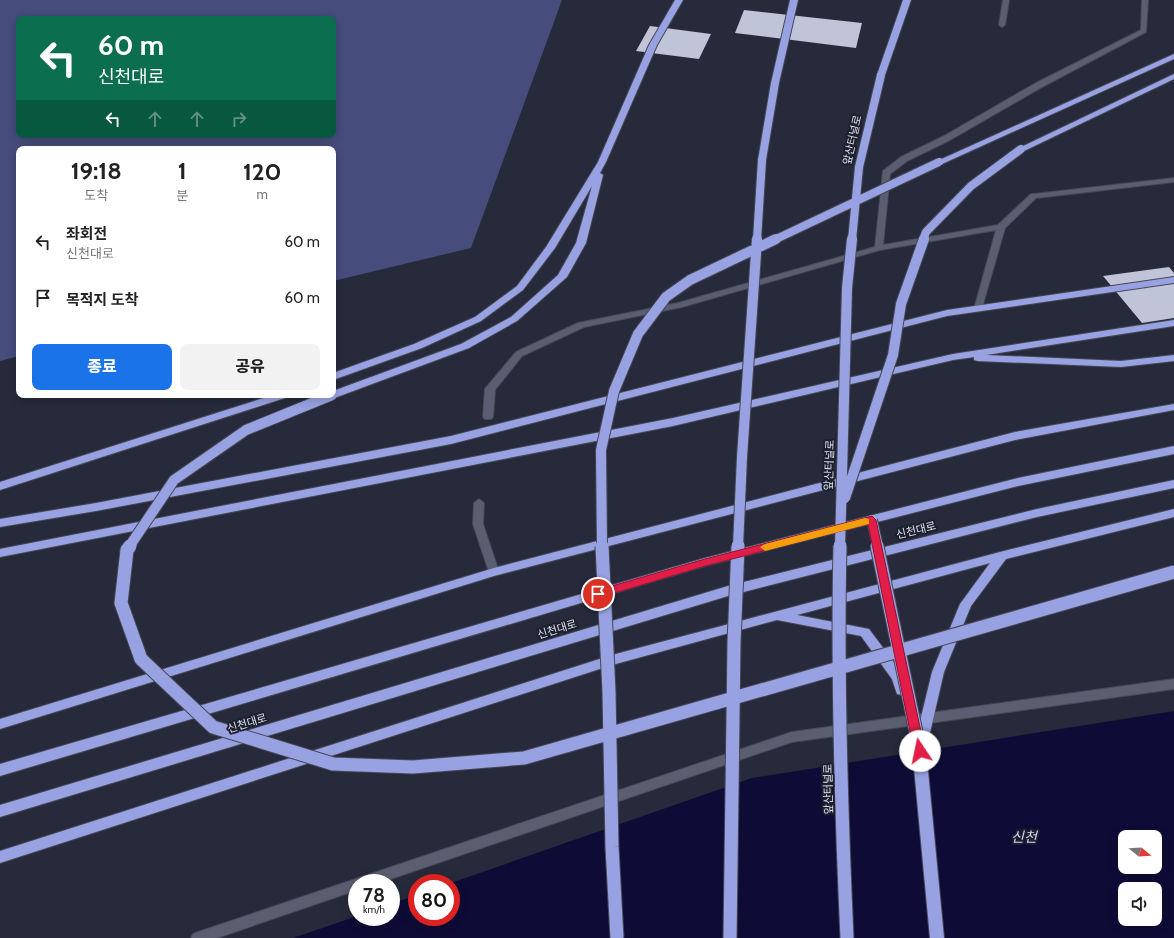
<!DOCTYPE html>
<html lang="ko">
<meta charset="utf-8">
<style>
:root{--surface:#fff;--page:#f2f2f2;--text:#222;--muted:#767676;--accent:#1a73e8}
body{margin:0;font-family:Cabin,"Noto Sans KR",sans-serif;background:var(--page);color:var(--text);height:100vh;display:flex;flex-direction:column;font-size:15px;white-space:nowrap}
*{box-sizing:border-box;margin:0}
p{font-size:13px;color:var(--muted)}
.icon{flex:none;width:22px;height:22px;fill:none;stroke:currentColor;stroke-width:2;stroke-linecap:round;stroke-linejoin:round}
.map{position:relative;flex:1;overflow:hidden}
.drawer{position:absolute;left:16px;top:146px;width:320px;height:252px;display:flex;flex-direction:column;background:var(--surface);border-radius:8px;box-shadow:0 2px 10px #0003}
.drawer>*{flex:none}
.banner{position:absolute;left:16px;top:16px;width:320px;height:122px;border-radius:8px;box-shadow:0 2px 10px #0003;background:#0b6e4f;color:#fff;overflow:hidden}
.needle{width:26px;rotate:108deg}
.buttons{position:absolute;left:1118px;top:830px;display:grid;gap:8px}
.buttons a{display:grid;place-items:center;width:44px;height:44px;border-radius:8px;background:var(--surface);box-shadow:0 2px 10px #0003;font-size:20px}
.speed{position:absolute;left:348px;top:874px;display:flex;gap:8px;font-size:20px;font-weight:700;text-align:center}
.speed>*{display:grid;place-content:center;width:52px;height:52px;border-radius:50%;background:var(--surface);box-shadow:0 2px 10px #0003;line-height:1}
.speed small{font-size:10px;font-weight:400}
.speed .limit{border:6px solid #d22;background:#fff;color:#111}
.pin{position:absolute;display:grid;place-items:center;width:34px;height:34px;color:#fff;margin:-17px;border:2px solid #fff;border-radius:50%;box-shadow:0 1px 4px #0007}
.me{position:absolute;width:44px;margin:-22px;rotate:349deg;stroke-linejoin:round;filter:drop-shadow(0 0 3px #0008)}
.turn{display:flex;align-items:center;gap:14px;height:84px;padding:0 16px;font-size:18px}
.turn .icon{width:52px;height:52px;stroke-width:2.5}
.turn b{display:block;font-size:28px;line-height:34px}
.lanes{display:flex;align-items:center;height:38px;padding:0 16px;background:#0003;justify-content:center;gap:20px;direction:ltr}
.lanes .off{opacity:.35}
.eta{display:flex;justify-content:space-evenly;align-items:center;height:68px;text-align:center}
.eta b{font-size:24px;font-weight:800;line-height:28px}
.primary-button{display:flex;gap:8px;margin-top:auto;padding:8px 16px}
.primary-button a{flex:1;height:46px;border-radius:8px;background:var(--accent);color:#fff;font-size:16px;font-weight:800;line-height:46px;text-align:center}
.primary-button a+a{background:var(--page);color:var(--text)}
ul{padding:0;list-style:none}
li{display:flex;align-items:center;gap:12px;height:56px;padding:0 16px}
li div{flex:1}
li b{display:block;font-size:15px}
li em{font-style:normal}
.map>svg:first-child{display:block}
.forest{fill:#464c7c;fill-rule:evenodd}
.water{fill:#0e0c37;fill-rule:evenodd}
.building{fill:#c0c4d9}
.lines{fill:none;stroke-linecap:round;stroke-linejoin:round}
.service-casing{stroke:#464856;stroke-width:2}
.trunk-casing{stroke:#464856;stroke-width:2}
.service{fill:#5b5e70;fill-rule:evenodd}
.trunk{fill:#98a2e2;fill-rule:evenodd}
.trunk-bridge-far2-casing{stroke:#464856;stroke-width:10;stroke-linecap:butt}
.trunk-bridge-far1-casing{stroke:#464856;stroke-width:12;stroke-linecap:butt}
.trunk-bridge-casing{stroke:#464856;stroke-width:15;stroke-linecap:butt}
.trunk-bridge-far2{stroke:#98a2e2;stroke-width:8}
.trunk-bridge-far1{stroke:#98a2e2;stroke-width:10}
.trunk-bridge{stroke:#98a2e2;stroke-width:13}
.route{fill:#e11d48;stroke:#92132f}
.slow{fill:#f59e0b}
.labels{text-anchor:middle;stroke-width:4;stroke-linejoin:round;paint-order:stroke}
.street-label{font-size:11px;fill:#dfe2ec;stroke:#1e2030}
.near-water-label{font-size:14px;font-style:italic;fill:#d1d7f6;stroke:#1e2030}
</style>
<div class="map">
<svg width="1174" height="938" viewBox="0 0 1174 938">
<rect width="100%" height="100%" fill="#272a3a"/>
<!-- forest -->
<path class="forest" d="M 0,0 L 562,0 L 471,248 L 333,281 L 333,149 L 19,149 L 19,356 L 0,361 ZM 19,19 L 333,19 L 333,135 L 19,135 Z"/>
<!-- water -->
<path class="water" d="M 1174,711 L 1174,938 L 293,938 L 357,916 L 391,917 L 391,904 L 417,895 L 417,917 L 451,917 L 451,883 L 752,778 ZM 1125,837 L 1155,837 L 1155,867 L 1125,867 ZM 1125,889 L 1155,889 L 1155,919 L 1125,919 Z"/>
<!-- building -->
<path class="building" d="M 744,10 L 862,23 L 856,48 L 735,33 Z
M 650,26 L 711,34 L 699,59 L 636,51 Z
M 1169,267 L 1174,273 L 1174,318 L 1142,323 L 1103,276 Z"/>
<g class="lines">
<!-- service casing -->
<g class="service-casing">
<path id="service" d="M 1003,0 L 1009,0 L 1005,25 L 1002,27 L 999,25 Z
M 1142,0 L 1148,0 L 1146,32 L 1042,87 L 950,140 L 907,161 L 890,174 L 883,245 L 998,225 L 1031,194 L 1034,194 L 1174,178 L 1174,182 L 1036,198 L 1005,228 L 981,311 L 975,311 L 974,309 L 996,230 L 880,250 L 682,307 L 584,327 L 522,356 L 495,390 L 493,417 L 491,419 L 485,419 L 483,417 L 485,389 L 516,352 L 578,323 L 678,303 L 875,247 L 883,171 L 901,157 L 944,136 L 1036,83 L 1141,30 Z
M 479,499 L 484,503 L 483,524 L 499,572 L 498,575 L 490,575 L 473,524 L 474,503 Z
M 1174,679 L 1174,689 L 792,742 L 379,883 L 357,883 L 357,890 L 217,938 L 191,938 L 193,934 L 198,932 L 792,732 Z"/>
</g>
<!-- trunk casing -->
<g class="trunk-casing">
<path id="trunk" d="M 675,0 L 683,0 L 657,45 L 606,162 L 600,173 L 603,175 L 586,243 L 567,277 L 517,321 L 469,348 L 337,397 L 329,397 L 328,395 L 333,395 L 333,391 L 461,344 L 511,317 L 558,275 L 576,243 L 592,186 L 555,248 L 523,290 L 481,321 L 422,348 L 333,380 L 333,373 L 414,344 L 475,317 L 517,286 L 546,247 L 598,162 L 649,45 Z
M 790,0 L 798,0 L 779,83 L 766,160 L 762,163 L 758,160 L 771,83 Z
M 903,0 L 911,0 L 885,75 L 878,77 L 877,75 Z
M 1174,54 L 1174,59 L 942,164 L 936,164 L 935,162 Z
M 1174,74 L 1174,79 L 1024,151 L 1018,151 L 1017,149 Z
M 1174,277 L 1174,283 L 947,316 L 451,444 L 96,511 L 0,527 L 0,519 L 96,503 L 451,436 L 947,310 Z
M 1174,320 L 1174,326 L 986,355 L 1121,361 L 1174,355 L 1174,361 L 1121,367 L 978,361 L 974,360 L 974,357 L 953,360 L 673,426 L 0,557 L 0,549 L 673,418 L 953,354 Z
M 273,395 L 289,395 L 288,397 L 0,490 L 0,482 Z
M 1174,404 L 1174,410 L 1015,440 L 494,576 L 0,729 L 0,719 L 494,568 L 1015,432 Z
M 1174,446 L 1174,454 L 1018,486 L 705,566 L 0,776 L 0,764 L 705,558 L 1018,478 Z
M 1174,480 L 1174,488 L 1037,517 L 728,596 L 0,817 L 0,805 L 728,586 L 1037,509 Z
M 1174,509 L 1174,517 L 1006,559 L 971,606 L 944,672 L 926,750 L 944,938 L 930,938 L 912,746 L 915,742 L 932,672 L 960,604 L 990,563 L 797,615 L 869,629 L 902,673 L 908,690 L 907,694 L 902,695 L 897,694 L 892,679 L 861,636 L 777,620 L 612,665 L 0,863 L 0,851 L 612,655 L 1000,552 Z"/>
</g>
<!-- service -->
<use href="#service" class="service"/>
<!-- trunk -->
<use href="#trunk" class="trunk"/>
<!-- trunk-bridge-far2 casing -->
<g class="trunk-bridge-far2-casing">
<path id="trunk-bridge-far2" d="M 757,240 L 762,160
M 774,240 L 939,162
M 852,240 L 859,167 L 881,75
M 923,240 L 926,232 L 971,186 L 1021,149"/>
</g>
<!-- trunk-bridge-far1 casing -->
<g class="trunk-bridge-far1-casing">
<path id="trunk-bridge-far1" d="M 845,498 L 893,355 L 901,304 L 924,239
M 872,520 L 878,547
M 129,547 L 174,480 L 246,430 L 332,395
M 602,547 L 601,450 L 614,391 L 638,334 L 666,297 L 690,280 L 776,239
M 738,547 L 742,457 L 757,239
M 840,547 L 847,288 L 852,239"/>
</g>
<!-- trunk-bridge casing -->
<g class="trunk-bridge-casing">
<path id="trunk-bridge" d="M 130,546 L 127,550 L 121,603 L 141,659 L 213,727 L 333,764 L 413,767 L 524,758 L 1174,572
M 602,546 L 609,692 L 612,847 L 617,938
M 840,546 C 837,677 841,807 847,938
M 877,546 L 920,751
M 730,938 L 734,642 L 738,546"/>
</g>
<!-- trunk-bridge-far2 -->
<use href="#trunk-bridge-far2" class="trunk-bridge-far2"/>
<!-- trunk-bridge-far1 -->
<use href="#trunk-bridge-far1" class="trunk-bridge-far1"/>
<!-- trunk-bridge -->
<use href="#trunk-bridge" class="trunk-bridge"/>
</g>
<!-- route -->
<path class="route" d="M 872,516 L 876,520 L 925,751 L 924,754 L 916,754 L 914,751 L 868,524 L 705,566 L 598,598 L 593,594 L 598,590 L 705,559 Z"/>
<!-- slow -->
<path class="slow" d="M 865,518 L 869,519 L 869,524 L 765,551 L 760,547 L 765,544 Z"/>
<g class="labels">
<!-- street labels -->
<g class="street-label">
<text transform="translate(852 140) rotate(-77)" y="4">앞산터널로</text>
<text transform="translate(829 465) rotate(-88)" y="4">앞산터널로</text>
<text transform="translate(916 530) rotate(-14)" y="4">신천대로</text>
<text transform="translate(557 629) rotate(-17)" y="4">신천대로</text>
<text transform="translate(247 723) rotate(-17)" y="4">신천대로</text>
<text transform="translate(828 789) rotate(-91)" y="4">앞산터널로</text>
</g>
<!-- near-water labels -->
<g class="near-water-label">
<text x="1024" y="842">신천</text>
</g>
</g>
</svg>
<div class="buttons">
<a><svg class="needle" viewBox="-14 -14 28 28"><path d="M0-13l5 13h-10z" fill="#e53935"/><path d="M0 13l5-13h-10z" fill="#767676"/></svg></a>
<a><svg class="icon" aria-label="sound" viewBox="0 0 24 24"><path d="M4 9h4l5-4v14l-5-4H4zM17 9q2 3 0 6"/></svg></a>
</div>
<div class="speed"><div>78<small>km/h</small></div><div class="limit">80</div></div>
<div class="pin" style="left:598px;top:594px;background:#d93025"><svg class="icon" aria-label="arrive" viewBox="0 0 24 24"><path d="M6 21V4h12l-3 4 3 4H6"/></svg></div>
<svg class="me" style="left:920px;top:751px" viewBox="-20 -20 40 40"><circle r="19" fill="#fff"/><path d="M0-13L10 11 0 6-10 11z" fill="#e11d48"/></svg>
<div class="banner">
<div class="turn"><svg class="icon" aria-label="left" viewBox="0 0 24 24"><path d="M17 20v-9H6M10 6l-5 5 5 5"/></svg><div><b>60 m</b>신천대로</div></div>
<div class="lanes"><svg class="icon" aria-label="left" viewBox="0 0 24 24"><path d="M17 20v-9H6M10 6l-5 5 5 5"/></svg><svg class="icon off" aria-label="ahead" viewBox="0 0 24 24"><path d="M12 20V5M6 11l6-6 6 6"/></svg><svg class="icon off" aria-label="ahead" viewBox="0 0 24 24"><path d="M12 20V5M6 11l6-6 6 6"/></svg><svg class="icon off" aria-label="right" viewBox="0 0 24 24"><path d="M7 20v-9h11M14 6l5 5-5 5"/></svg></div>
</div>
<section class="drawer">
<div class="eta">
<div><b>19:18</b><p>도착</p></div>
<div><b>1</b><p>분</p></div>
<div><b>120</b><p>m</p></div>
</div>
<ul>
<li><svg class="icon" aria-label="left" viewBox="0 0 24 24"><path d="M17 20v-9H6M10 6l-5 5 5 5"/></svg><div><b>좌회전</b><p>신천대로</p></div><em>60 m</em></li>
<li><svg class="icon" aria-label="arrive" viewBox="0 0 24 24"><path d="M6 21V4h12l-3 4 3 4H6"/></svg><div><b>목적지 도착</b></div><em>60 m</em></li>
</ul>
<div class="primary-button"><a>종료</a><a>공유</a></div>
</section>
</div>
